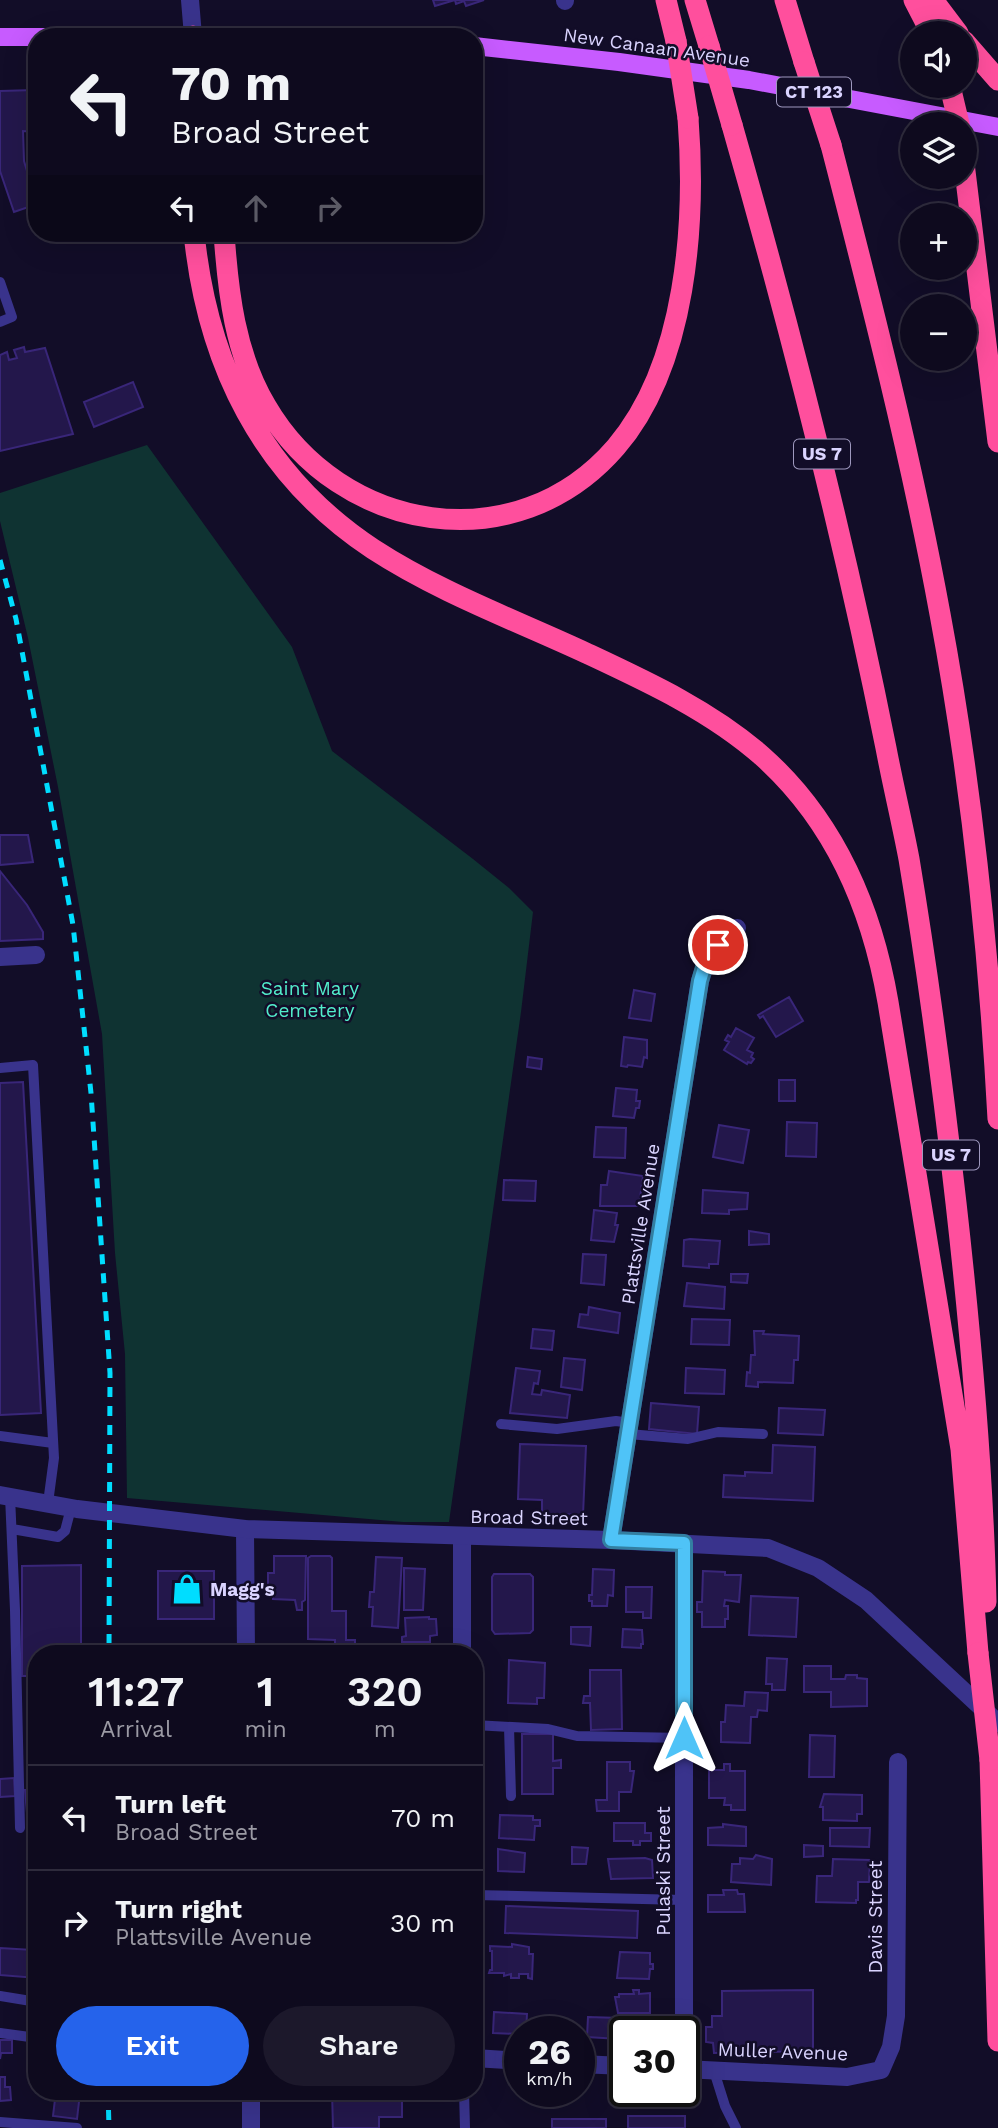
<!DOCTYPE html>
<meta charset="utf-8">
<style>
:root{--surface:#0e0a1e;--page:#1c182b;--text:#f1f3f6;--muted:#9b9aa4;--line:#2e2b3c;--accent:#2563eb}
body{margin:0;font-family:"Work Sans",sans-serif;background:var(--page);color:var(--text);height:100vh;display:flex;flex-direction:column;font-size:26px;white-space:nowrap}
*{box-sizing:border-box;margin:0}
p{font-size:23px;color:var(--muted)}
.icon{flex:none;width:38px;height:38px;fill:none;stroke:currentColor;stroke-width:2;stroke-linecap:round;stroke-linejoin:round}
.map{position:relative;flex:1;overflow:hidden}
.side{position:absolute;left:28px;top:1645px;width:455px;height:455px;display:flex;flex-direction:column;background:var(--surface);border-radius:28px;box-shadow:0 7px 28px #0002,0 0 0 2px var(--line)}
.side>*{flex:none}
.top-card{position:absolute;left:28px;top:28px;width:455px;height:214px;border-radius:28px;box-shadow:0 7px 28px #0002,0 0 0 2px var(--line);background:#0e0a1e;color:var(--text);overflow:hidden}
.controls{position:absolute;left:900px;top:21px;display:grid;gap:14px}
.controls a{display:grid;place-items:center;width:77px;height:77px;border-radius:50%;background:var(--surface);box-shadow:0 7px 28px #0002,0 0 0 2px var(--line);font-size:35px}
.speed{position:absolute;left:504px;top:2016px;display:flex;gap:14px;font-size:35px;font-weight:700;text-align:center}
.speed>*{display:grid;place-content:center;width:91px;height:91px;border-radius:50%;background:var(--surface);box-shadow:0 7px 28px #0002,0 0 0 2px var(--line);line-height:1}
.speed small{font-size:18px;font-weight:400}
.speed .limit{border:4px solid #111;border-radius:10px;background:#fff;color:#111}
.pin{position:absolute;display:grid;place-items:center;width:60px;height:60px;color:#fff;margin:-30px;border:4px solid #fff;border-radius:50%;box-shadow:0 2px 7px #0007}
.me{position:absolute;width:77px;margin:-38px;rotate:0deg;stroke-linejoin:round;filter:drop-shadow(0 0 5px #0008)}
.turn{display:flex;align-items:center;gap:24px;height:147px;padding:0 28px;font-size:32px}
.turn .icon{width:91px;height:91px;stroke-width:2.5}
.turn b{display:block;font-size:49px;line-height:60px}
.lanes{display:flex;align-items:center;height:66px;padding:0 28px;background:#0003;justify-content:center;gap:35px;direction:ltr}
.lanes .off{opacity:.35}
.eta{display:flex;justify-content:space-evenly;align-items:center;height:119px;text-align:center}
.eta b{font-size:42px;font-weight:600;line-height:49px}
.cta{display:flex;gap:14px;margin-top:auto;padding:14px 28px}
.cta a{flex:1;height:80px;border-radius:42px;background:var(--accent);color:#fff;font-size:28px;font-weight:600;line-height:80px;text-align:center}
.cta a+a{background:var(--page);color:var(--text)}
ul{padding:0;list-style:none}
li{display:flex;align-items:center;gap:21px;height:105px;padding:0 28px;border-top:2px solid var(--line)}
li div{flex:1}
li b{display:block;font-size:26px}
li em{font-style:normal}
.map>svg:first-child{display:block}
.green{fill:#0f3332}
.building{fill:#23174b;stroke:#392679;stroke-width:2}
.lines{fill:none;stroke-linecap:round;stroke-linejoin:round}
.service{stroke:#39338c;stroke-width:10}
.minor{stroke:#39338c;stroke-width:18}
.tertiary{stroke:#39338c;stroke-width:18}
.primary{stroke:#c75bff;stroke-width:18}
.motorway{stroke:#ff4f9d;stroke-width:21}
.rail{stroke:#0df;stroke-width:5;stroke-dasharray:10 9;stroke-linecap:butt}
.motorway-bridge{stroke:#ff4f9d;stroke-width:21}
.route-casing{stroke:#337fa1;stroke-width:18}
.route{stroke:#4fc3f7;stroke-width:12}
.labels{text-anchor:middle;stroke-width:5;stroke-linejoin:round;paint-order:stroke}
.shield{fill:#120d28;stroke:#9e98be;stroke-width:2}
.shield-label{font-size:18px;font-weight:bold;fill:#dad4ff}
.street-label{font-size:19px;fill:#dad4ff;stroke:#120d28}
.park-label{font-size:19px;fill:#52edcb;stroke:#120d28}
.poi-label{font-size:19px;font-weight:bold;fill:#dad4ff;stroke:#120d28;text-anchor:start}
</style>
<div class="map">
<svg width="998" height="2128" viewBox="0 0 998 2128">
<rect width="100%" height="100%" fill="#120d28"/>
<!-- green -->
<path class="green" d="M 147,445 L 292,647 L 332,751 L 473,859 L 509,888 L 533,912 L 521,1012 L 449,1522 L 403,1522 L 127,1498 L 125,1354 L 115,1253 L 102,1034 L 58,787 L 28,638 L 0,521 L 0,493 Z"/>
<!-- building -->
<path class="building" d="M 433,0 L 484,0 L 466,6 L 464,1 L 456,4 L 455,0 L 435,6 Z
M 34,75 L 37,75 L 37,132 L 23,131 L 24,161 L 37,204 L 14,212 L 0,171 L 0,91 L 35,90 L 31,89 L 30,78 L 34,78 Z
M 24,347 L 25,352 L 45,348 L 73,434 L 0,451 L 0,355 L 7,352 L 9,360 L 17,358 L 14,350 Z
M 133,382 L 143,407 L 94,427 L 84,402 Z
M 0,835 L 28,835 L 33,862 L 0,865 Z
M 0,871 L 27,905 L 43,932 L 43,939 L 0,941 Z
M 634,990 L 655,994 L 651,1021 L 629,1018 Z
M 789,997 L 803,1021 L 776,1037 L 763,1016 L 760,1018 L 758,1015 Z
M 736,1028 L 754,1038 L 747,1050 L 753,1053 L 751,1057 L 754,1059 L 751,1063 L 748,1062 L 747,1064 L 724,1050 L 729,1042 L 725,1040 L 728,1035 L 731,1037 Z
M 624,1037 L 647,1040 L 647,1058 L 644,1057 L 642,1067 L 628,1065 L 627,1067 L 621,1066 Z
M 528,1057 L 542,1059 L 541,1069 L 527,1067 Z
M 779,1080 L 795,1080 L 795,1101 L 779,1101 Z
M 23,1082 L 41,1413 L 0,1415 L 0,1083 Z
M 616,1088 L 637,1090 L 636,1101 L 640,1101 L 639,1108 L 636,1108 L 634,1118 L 613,1116 Z
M 787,1122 L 817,1123 L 816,1157 L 786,1156 Z
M 719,1125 L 749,1130 L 743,1163 L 713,1157 Z
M 596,1127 L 626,1128 L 625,1158 L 594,1157 Z
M 609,1171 L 643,1176 L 639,1206 L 600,1206 L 601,1185 L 607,1185 Z
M 504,1180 L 536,1181 L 535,1201 L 503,1200 Z
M 703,1190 L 748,1193 L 747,1209 L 729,1210 L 729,1214 L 702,1213 Z
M 594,1210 L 617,1213 L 615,1225 L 618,1225 L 614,1242 L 591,1240 Z
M 749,1231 L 769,1234 L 769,1244 L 749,1245 Z
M 690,1239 L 720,1241 L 718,1264 L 709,1264 L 709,1268 L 683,1266 L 684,1240 Z
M 583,1254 L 606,1255 L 604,1285 L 581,1283 Z
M 731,1274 L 748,1274 L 747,1283 L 731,1282 Z
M 687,1283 L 725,1287 L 724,1309 L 684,1306 Z
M 589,1307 L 620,1313 L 618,1333 L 578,1327 L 580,1314 L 588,1315 Z
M 692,1319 L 730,1320 L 729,1345 L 691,1344 Z
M 533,1329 L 554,1331 L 552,1350 L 531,1348 Z
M 754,1331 L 764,1331 L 763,1334 L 799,1336 L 798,1360 L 794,1360 L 793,1383 L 758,1382 L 758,1387 L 746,1386 L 747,1372 L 750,1373 L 751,1355 L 755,1355 Z
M 564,1358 L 585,1360 L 582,1390 L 561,1387 Z
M 516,1368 L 540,1371 L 538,1384 L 534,1383 L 532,1394 L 541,1395 L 542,1390 L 570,1395 L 567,1418 L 510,1413 Z
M 686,1368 L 725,1370 L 724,1394 L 685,1393 Z
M 651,1403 L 699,1407 L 697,1434 L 649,1429 Z
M 779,1408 L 825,1410 L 823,1435 L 778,1433 Z
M 520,1444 L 586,1446 L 583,1515 L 542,1513 L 542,1500 L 518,1499 Z
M 773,1445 L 815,1447 L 813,1501 L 723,1497 L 724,1475 L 745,1476 L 745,1472 L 772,1473 Z
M 274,1556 L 306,1556 L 305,1600 L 302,1602 L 302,1610 L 297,1610 L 295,1600 L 273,1599 L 273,1590 L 268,1590 L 268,1573 L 274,1573 Z
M 311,1556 L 330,1556 L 332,1558 L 332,1611 L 346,1611 L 346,1640 L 355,1640 L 355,1654 L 335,1654 L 335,1640 L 308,1639 L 308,1558 Z
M 376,1557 L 402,1558 L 398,1628 L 372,1626 L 373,1607 L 369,1607 L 370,1592 L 374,1592 Z
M 81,1565 L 81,1654 L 37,1654 L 37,1676 L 22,1676 L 22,1566 Z
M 404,1568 L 425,1569 L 423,1610 L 404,1610 Z
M 593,1569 L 614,1570 L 613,1596 L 608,1595 L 607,1606 L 592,1606 L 592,1601 L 589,1601 L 589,1595 L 592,1595 Z
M 158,1571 L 214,1571 L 214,1619 L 158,1619 Z
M 703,1571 L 725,1572 L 725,1575 L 741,1575 L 739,1602 L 725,1600 L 724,1606 L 728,1606 L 728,1619 L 725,1619 L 725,1627 L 702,1627 L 702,1612 L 697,1612 L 697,1602 L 702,1602 Z
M 494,1574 L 530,1574 L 533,1577 L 533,1630 L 530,1633 L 495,1634 L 492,1630 L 492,1577 Z
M 626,1587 L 652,1587 L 651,1618 L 643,1618 L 643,1612 L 626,1612 Z
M 751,1596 L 798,1598 L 796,1637 L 749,1635 Z
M 429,1617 L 429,1619 L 436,1619 L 437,1635 L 430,1636 L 430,1642 L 402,1642 L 402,1637 L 406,1636 L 405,1618 Z
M 571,1627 L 591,1627 L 590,1646 L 571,1644 Z
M 623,1629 L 642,1630 L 643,1644 L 641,1644 L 641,1648 L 622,1647 Z
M 393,1646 L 426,1646 L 426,1654 L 387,1654 L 387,1647 Z
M 767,1658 L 787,1659 L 785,1690 L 772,1690 L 772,1684 L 766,1684 Z
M 509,1660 L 545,1663 L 544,1698 L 537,1698 L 537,1704 L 508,1703 Z
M 804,1666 L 831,1666 L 831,1679 L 845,1679 L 846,1675 L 857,1675 L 857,1678 L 867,1679 L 867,1706 L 831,1707 L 831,1692 L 804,1692 Z
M 590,1670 L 621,1670 L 622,1729 L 591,1730 L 590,1703 L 583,1703 L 584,1696 L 590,1696 Z
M 745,1692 L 768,1693 L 767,1711 L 758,1710 L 757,1717 L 751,1717 L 750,1743 L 721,1742 L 721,1722 L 725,1722 L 726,1705 L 744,1706 Z
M 522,1734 L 553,1734 L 553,1761 L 561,1760 L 561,1768 L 553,1768 L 553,1794 L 522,1794 Z
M 810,1735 L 835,1736 L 834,1777 L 809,1777 Z
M 607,1762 L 630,1762 L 630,1771 L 634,1771 L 631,1792 L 619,1792 L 619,1811 L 597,1811 L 596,1800 L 607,1800 Z
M 724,1764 L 730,1764 L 730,1771 L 745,1771 L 745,1810 L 731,1810 L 731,1805 L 724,1805 L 725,1798 L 709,1798 L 709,1770 L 724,1770 Z
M 14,1778 L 15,1796 L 0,1797 L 0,1779 Z
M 35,1786 L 37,1786 L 37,1812 L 27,1813 L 25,1790 L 35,1790 Z
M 824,1794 L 862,1795 L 862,1814 L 857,1814 L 857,1821 L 823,1820 L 823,1807 L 820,1807 Z
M 500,1815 L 533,1816 L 533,1820 L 540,1820 L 540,1826 L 535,1826 L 534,1840 L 499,1838 Z
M 614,1823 L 645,1823 L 645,1833 L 651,1833 L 651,1841 L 640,1841 L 640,1845 L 633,1845 L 633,1841 L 614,1841 Z
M 723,1824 L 746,1827 L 746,1846 L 708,1845 L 708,1828 L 723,1827 Z
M 830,1828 L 870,1828 L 869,1847 L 830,1846 Z
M 804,1845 L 823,1846 L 823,1856 L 804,1857 Z
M 572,1847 L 588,1848 L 586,1864 L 572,1864 Z
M 498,1849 L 525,1853 L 524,1872 L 498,1871 Z
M 756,1855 L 772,1859 L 771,1885 L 731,1882 L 732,1864 L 740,1864 L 740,1858 L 753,1859 Z
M 645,1858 L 652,1860 L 653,1878 L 611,1879 L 608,1859 Z
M 833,1859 L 870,1860 L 869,1882 L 858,1882 L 858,1900 L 856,1900 L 856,1903 L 816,1902 L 817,1876 L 832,1876 Z
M 723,1890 L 737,1890 L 738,1894 L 744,1894 L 745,1912 L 708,1912 L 708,1895 L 724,1895 Z
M 506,1906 L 638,1911 L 637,1938 L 505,1933 Z
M 512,1944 L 529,1947 L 529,1954 L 533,1954 L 532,1979 L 528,1978 L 528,1974 L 519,1974 L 519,1978 L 511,1978 L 511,1974 L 504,1976 L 504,1973 L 489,1973 L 490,1970 L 492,1970 L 492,1951 L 490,1951 L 490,1946 L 512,1947 Z
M 33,1945 L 37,1946 L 37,1978 L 0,1975 L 0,1948 L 33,1950 Z
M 620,1952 L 650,1953 L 650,1964 L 653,1964 L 653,1969 L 650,1969 L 649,1979 L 617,1978 Z
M 633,1990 L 639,1990 L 639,1994 L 650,1993 L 650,2013 L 618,2013 L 615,1997 L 619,1997 L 619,1994 L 634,1994 Z
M 813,1990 L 813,2051 L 714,2053 L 713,2043 L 706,2042 L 706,2027 L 712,2027 L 712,2016 L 722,2016 L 722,1991 Z
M 494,2012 L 527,2014 L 526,2032 L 520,2032 L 520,2034 L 493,2033 Z
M 588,2017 L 620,2018 L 619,2039 L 587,2037 Z
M 0,2040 L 12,2040 L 12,2053 L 1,2053 L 0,2059 Z
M 0,2077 L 5,2077 L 5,2087 L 10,2087 L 11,2100 L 0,2101 Z
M 56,2091 L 80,2093 L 77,2119 L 53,2116 Z
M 332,2091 L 402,2091 L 402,2117 L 379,2117 L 379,2128 L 333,2128 Z
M 628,2116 L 685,2116 L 685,2128 L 628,2128 Z
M 552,2119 L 606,2119 L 606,2128 L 552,2128 Z"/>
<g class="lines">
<!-- service -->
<path class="service" d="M 0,282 L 12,317 L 0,322
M 0,1068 L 33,1065 L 54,1458 L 48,1503
M 501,1424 L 557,1429 L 616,1421 L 630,1423
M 628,1434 L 688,1439 L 718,1432 L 763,1434
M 0,1436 L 53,1443
M 10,1496 L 15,1610 L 20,1828
M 12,1529 L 58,1537 L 65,1531 L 71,1508
M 474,1725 L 548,1729 L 577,1736 L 684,1738
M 509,1727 L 511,1796
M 474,1895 L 684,1900
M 0,1996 L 37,2002
M 0,2033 L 37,2038
M 714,2071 L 725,2106 L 736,2128
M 464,2091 L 465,2128
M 0,2122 L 77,2128"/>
<!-- minor -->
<path class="minor" d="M 190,0 L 193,36
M 565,0 L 565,1
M 0,957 L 36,955
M 245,1529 L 246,1654
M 462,1536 L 462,1654
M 611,1540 L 700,981 C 707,956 718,945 737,928
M 684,2032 L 684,1543
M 474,2058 L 520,2061
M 579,2064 L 625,2066
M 684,2069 L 847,2077 L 881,2070 L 891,2047 L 896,2016 L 898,1762
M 251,2091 L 251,2128"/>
<!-- tertiary -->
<path class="tertiary" d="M 0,1495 L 77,1509 L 245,1529 L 611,1540 L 768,1548 L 818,1568 L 866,1600 L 998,1723"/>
<!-- primary -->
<path class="primary" d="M 0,37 L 319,37
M 474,46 L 619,62 L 749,80 L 998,127"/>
<!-- motorway -->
<path class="motorway" d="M 666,0 L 676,41
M 695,0 L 709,46
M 785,0 L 804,62
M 914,0 L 931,33
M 933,0 L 958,33
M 193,36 L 193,37
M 964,41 L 998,80
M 950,86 L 959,124
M 732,125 C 791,331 844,538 886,748 C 893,785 902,822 909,859 C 928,973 943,1088 956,1203 C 971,1336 983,1469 986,1602
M 831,145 C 871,300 911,456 940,614 C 971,780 989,950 998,1119
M 964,163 L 998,442
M 194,233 C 207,363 261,475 373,549 C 439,592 515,620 586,653 C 648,682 711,711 762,756 C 835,821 872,909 888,1002 L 961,1449 L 978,1653
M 224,233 C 228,292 235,354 266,406 C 340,533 516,563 616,447 C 687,364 696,222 688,118
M 990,1760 L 998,2041"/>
<!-- rail -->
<path class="rail" d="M 0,560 L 16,619 L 73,925 L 91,1093 L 110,1373 L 109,1654
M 108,2091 L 109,2128"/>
<!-- motorway-bridge -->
<path class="motorway-bridge" d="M 676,41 L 688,118
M 709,46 L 732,125
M 804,62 L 831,145
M 978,1653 L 990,1760"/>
</g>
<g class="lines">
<!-- route casing -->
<g class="route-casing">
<path id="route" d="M 684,1738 L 684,1543 L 611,1540 L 700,981 L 705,964 L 718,945"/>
</g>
<!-- route -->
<use href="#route" class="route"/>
</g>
<!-- icons -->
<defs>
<g id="shop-bare" transform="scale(2.415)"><path d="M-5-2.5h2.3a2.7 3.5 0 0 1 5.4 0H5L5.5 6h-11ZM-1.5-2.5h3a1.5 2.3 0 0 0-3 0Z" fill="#0df" stroke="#120d28" stroke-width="2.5" paint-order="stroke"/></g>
</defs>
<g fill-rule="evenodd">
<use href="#shop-bare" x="187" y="1589"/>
</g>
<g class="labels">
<!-- shield labels -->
<g class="shield">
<rect x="777" y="77.5" width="74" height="29" rx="5"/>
<rect x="794" y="439.5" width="56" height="29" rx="5"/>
<rect x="923" y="1140.5" width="56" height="29" rx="5"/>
</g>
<g class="shield-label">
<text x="814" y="98">CT 123</text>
<text x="822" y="460">US 7</text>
<text x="951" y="1161">US 7</text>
</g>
<!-- street labels -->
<g class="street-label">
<text transform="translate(657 47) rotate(8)" y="7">New Canaan Avenue</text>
<text transform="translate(640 1224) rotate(-81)" y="7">Plattsville Avenue</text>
<text transform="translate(529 1517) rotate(1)" y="7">Broad Street</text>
<text transform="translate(663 1871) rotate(-90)" y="7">Pulaski Street</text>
<text transform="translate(875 1917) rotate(-90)" y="7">Davis Street</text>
<text transform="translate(783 2051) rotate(2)" y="7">Muller Avenue</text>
</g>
<!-- park labels -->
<g class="park-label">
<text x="310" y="995">Saint Mary<tspan x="310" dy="22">Cemetery</tspan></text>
</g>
<!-- poi labels -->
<g class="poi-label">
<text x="210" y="1596">Magg's</text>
</g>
</g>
</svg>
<div class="controls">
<a><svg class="icon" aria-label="sound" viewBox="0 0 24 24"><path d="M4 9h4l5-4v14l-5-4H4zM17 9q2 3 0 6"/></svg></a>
<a><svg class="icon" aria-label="layers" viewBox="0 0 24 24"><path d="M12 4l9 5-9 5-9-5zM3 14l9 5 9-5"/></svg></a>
<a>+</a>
<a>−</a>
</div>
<div class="speed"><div>26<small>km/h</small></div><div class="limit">30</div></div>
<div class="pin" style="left:718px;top:945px;background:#d93025"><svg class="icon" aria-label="arrive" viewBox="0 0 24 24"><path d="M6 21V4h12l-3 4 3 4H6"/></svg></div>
<svg class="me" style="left:684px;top:1738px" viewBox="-20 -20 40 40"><path d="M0-17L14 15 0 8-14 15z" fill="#4fc3f7" stroke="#fff" stroke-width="4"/></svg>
<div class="top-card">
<div class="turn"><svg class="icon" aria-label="left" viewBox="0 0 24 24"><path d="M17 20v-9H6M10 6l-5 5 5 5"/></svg><div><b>70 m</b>Broad Street</div></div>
<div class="lanes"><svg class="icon" aria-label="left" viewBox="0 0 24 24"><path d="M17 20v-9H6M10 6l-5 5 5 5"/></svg><svg class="icon off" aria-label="ahead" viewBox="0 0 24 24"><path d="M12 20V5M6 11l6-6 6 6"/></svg><svg class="icon off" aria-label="right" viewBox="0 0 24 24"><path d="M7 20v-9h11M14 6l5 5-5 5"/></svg></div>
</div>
<section class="side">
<div class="eta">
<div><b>11:27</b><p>Arrival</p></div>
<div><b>1</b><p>min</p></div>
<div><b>320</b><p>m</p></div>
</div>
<ul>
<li><svg class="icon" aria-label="left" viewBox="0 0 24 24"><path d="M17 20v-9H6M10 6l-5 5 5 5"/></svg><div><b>Turn left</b><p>Broad Street</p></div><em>70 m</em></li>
<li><svg class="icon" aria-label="right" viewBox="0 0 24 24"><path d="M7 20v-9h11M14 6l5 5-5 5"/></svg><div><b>Turn right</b><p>Plattsville Avenue</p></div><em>30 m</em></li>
</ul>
<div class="cta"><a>Exit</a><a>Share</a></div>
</section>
</div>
